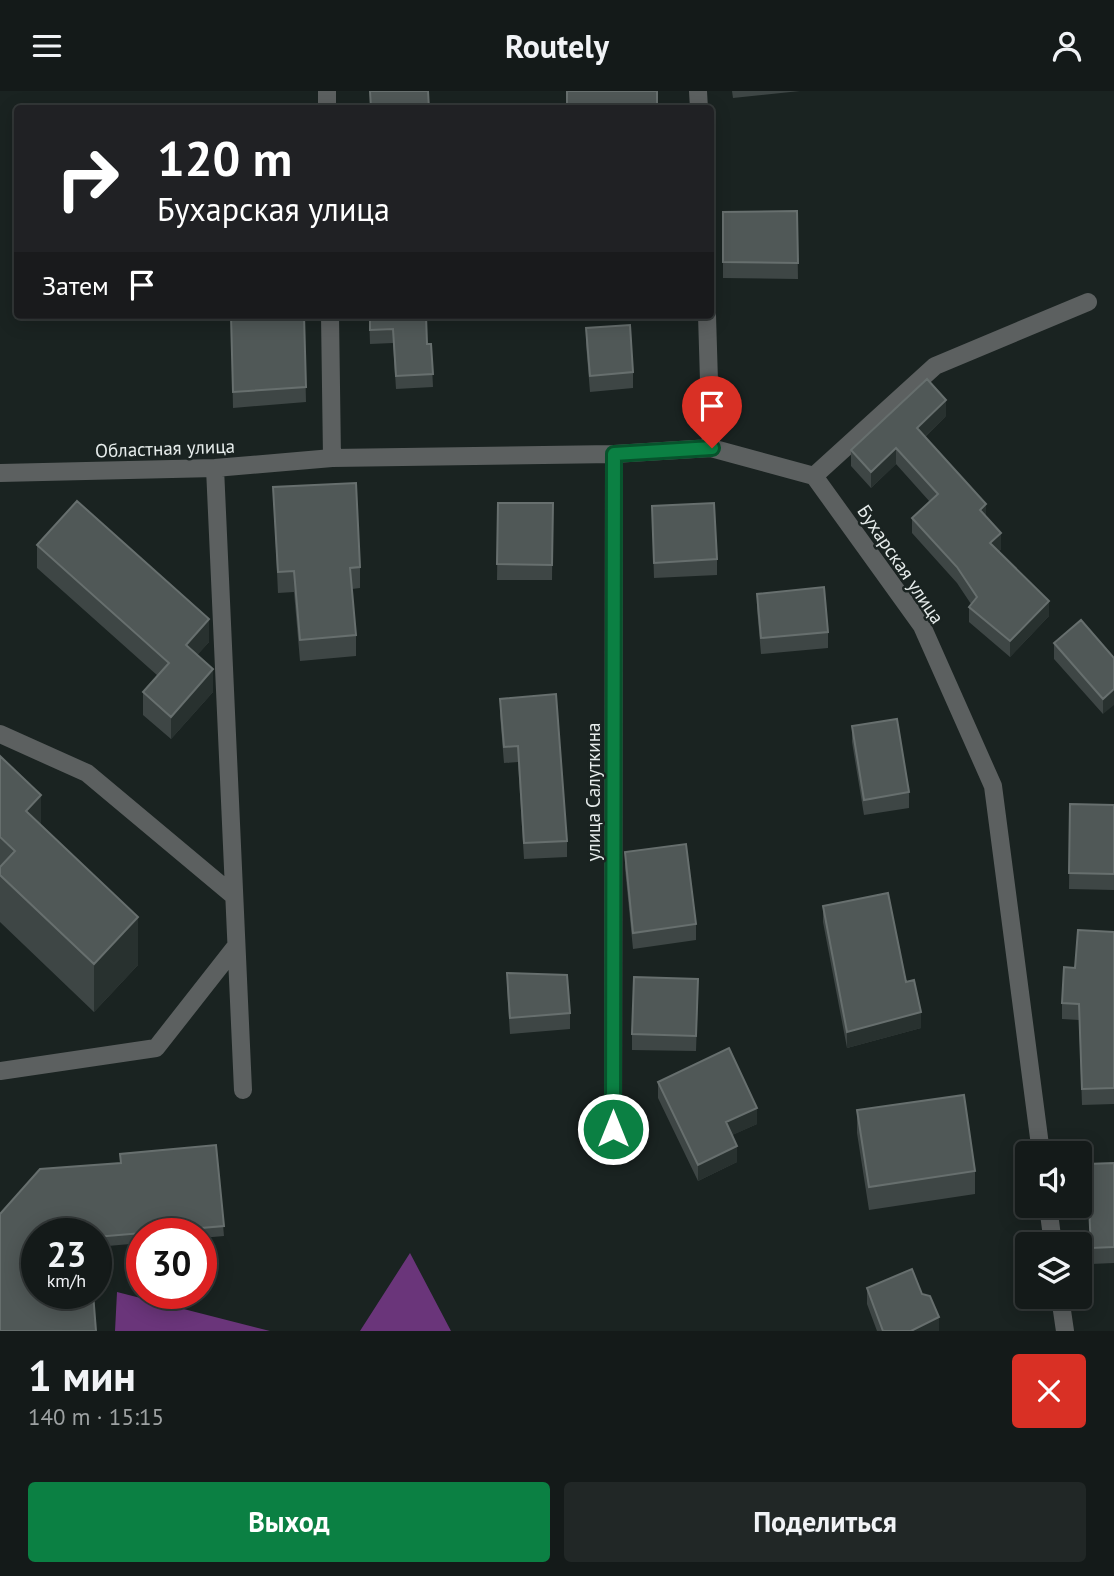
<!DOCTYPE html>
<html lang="ru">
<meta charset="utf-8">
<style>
:root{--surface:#141a19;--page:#212726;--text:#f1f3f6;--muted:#9da1a2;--line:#333838;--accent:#0b8043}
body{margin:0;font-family:"PT Sans",sans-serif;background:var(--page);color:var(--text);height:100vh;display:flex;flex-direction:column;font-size:26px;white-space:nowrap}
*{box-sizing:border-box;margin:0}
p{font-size:23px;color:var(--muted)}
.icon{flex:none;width:38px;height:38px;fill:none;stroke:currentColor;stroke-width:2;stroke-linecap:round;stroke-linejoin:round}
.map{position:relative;height:1240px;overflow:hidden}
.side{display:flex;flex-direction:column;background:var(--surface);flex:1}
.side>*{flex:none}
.hud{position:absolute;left:14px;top:14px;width:700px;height:214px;border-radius:7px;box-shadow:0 4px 18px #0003,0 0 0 2px var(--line);background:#202124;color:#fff;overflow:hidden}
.tools{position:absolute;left:1015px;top:1050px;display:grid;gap:14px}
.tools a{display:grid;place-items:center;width:77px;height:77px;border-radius:7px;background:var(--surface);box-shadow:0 4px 18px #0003,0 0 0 2px var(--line);font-size:35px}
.speed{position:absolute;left:21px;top:1127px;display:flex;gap:14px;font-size:35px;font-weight:700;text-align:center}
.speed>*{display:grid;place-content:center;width:91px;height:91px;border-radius:50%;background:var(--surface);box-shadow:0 4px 18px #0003,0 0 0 2px var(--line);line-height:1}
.speed small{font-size:18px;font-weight:400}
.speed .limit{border:10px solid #d22;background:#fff;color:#111}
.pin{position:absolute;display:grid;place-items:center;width:60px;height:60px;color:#fff;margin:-72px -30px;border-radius:50% 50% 50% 0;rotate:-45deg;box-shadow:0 0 7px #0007}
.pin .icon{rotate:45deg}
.me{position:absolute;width:77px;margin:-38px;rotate:0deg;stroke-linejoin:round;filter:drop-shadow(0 0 5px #0008)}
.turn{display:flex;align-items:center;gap:24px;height:147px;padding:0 28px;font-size:32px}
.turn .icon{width:91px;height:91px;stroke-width:2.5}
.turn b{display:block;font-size:49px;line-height:60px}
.then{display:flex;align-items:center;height:66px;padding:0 28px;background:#0003;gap:14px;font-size:26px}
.round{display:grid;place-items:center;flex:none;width:74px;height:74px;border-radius:7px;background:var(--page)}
.head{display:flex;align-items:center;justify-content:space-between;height:119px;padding:0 28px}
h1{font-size:42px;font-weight:700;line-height:52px}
.primary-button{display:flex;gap:14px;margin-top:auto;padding:14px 28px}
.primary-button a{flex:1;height:80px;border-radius:7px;background:var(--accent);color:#fff;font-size:28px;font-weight:700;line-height:80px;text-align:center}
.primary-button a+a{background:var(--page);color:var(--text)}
header{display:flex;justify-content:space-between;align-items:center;height:91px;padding:0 28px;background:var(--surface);font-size:32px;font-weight:700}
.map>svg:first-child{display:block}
.forest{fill:#6a357a}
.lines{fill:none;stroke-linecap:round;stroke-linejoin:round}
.street{stroke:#5c6060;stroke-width:18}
.wall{fill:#3e4645}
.shaded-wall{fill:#28312f}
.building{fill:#505857;stroke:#676f6e;stroke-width:2}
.route-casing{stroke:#07532c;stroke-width:18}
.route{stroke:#0b8043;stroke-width:12}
.labels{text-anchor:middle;stroke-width:5;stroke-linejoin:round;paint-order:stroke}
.street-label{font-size:19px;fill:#e6eceb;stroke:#1a2321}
</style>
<header><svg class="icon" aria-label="menu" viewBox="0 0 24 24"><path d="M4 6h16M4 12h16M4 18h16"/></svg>Routely<svg class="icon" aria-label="person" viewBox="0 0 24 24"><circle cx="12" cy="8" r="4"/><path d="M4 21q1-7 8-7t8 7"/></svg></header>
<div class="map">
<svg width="1114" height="1240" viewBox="0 0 1114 1240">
<rect width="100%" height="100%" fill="#1a2321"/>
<!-- forest -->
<path class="forest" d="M 410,1162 L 451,1240 L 360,1240 Z
M 117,1201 L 270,1240 L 115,1240 Z"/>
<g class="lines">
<!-- street -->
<path class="street" d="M 327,0 L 327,18
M 698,0 L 699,18
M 330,224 L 332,367
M 707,224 L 711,357
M 215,377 L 243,999
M 0,382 L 215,377 L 332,367 L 614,363 L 711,357 L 814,385 L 922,535 L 993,695 L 1041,1062
M 814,385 L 935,275 L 1088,211
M 0,643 L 87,682 L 234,805
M 0,980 L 156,957 L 236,855
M 613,1039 L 614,363
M 1048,1115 L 1053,1153
M 1060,1206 L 1065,1240"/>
</g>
<!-- wall -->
<path class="wall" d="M 732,0 L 800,0 L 733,7 Z
M 797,120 L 798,188 L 723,187 L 723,121 Z
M 304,224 L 306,311 L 233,317 L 231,225 Z
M 369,224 L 427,253 L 431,253 L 433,296 L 396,298 L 393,252 L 370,253 Z
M 586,237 L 633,281 L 633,297 L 590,301 L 586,253 Z
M 946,325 L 925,346 L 986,425 L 1001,458 L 999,460 L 1049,525 L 1010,566 L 969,531 L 969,516 L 971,513 L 957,492 L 912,442 L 912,427 L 930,411 L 896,373 L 871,397 L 851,375 L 851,359 Z
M 273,396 L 360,476 L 360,497 L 352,498 L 356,544 L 356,565 L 300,570 L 294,501 L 278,502 Z
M 498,412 L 553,412 L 552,489 L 497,489 Z
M 652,415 L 717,468 L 717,484 L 654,487 Z
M 37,454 L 209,551 L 197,564 L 213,601 L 171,648 L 143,624 L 143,601 L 158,585 L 37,477 Z
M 757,503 L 828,541 L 828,557 L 761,563 L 757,518 Z
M 1054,552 L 1114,567 L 1103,623 L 1054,568 Z
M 500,608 L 567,750 L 567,766 L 524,768 L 518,671 L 504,672 L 500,624 Z
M 852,635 L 909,701 L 909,717 L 864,724 L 852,651 Z
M 0,665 L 41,734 L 138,874 L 94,921 L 0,831 Z
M 1070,713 L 1114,714 L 1114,799 L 1069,798 Z
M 625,761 L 696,833 L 696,849 L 633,858 L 625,777 Z
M 823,815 L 906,891 L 921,937 L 847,957 L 823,831 Z
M 1114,841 L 1114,1013 L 1082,1014 L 1079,929 L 1062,928 L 1062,912 L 1075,877 Z
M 507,882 L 570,922 L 570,938 L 510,943 L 507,898 Z
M 698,903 L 696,960 L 632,959 L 632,943 Z
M 658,991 L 757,1033 L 732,1044 L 737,1071 L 698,1090 L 658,1007 Z
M 857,1019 L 975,1080 L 975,1103 L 869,1119 L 857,1042 Z
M 216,1054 L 224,1145 L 201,1147 L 201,1143 L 142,1143 L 142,1152 L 96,1156 L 96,1143 L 37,1143 L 37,1202 L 93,1202 L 96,1240 L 0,1240 L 0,1123 L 40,1078 L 120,1072 L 120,1063 Z
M 1114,1072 L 1114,1172 L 1091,1173 L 1087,1073 Z
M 867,1197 L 939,1240 L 877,1240 L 867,1213 Z"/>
<!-- shaded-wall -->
<path class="shaded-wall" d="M 946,309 L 946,325 L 917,353 L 917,337 Z
M 896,357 L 896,373 L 871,397 L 871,381 Z
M 986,413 L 986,429 L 980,419 Z
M 1001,442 L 1001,458 L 990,468 L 990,452 Z
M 1049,510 L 1049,525 L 1010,566 L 1010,550 Z
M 209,528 L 209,551 L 186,577 L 186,554 Z
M 213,578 L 213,601 L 171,648 L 171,626 Z
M 1114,598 L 1114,614 L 1103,623 L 1103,608 Z
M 41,704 L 41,752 L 26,720 Z
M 138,826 L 138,874 L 94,921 L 94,873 Z
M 921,921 L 921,937 L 847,957 L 847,941 Z
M 757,1017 L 757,1033 L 726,1047 L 726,1031 Z
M 737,1055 L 737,1071 L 698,1090 L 698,1074 Z
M 939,1226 L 939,1240 L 911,1240 Z"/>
<!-- building -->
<path class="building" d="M 370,0 L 428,0 L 429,18 L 371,18 Z
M 567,0 L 657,0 L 657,18 L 567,18 Z
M 797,120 L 798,172 L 723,171 L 723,121 Z
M 248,224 L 304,224 L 306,296 L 233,301 L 231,225 Z
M 370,224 L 426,224 L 427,253 L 431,253 L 433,283 L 396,285 L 393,238 L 370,239 Z
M 630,234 L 633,281 L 590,285 L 586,237 Z
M 927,288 L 946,309 L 917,337 L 986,413 L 980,419 L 1001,442 L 990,452 L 1049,510 L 1010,550 L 969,516 L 977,506 L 957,476 L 912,427 L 938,403 L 896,357 L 871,381 L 851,359 Z
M 356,392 L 360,476 L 350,477 L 356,544 L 300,549 L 294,480 L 278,481 L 273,396 Z
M 77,410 L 209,528 L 186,554 L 213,578 L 171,626 L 143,601 L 169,572 L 37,454 Z
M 498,412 L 553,412 L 552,474 L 497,473 Z
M 714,412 L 717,468 L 654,472 L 652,415 Z
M 824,496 L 828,541 L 761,547 L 757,503 Z
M 1081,529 L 1114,567 L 1114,598 L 1103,608 L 1054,552 Z
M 556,603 L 567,750 L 524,752 L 518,655 L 504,656 L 500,608 Z
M 897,628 L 909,701 L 864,709 L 852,635 Z
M 0,665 L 41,704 L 26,720 L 138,826 L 94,873 L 0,784 L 0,776 L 15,760 L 0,746 Z
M 1070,713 L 1114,714 L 1114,783 L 1069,782 Z
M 686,753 L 696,833 L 633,842 L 625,761 Z
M 888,802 L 906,891 L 914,889 L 921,921 L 847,941 L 823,815 Z
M 1078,839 L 1114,841 L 1114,997 L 1082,998 L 1079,913 L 1062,912 L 1064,876 L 1075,877 Z
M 507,882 L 567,884 L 570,922 L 510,927 Z
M 634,886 L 698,888 L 696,945 L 632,943 Z
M 729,957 L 757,1017 L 726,1031 L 737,1055 L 698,1074 L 658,991 Z
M 964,1004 L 975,1080 L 869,1096 L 857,1019 Z
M 216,1054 L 224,1135 L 96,1146 L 96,1143 L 37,1143 L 37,1202 L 93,1202 L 96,1240 L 0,1240 L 0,1123 L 40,1078 L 121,1072 L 120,1063 Z
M 1114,1072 L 1114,1156 L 1091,1157 L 1087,1073 Z
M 912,1178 L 922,1203 L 930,1205 L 939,1226 L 911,1240 L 883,1240 L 867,1197 Z"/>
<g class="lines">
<!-- route casing -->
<g class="route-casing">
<path id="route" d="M 613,1038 L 614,363 L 712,357"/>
</g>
<!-- route -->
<use href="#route" class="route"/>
</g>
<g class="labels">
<!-- street labels -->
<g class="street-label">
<text transform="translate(165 357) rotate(-2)" y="7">Областная улица</text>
<text transform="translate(901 473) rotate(56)" y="7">Бухарская улица</text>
<text transform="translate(593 701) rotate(-90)" y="7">улица Салуткина</text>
</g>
</g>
</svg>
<div class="tools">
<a><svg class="icon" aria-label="sound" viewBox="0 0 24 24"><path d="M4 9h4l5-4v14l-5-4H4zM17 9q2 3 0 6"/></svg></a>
<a><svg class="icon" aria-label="layers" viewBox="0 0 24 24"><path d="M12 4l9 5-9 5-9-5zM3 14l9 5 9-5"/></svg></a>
</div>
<div class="speed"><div>23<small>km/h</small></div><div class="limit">30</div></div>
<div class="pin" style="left:712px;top:357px;background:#d93025"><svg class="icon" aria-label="arrive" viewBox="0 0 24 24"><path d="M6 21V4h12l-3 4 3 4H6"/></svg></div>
<svg class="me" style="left:613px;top:1038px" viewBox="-20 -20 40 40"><circle r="17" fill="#0b8043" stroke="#fff" stroke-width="3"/><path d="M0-11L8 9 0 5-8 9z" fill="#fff"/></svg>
<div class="hud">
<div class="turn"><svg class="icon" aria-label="right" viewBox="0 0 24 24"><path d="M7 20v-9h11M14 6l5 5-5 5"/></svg><div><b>120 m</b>Бухарская улица</div></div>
<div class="then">Затем<svg class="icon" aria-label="arrive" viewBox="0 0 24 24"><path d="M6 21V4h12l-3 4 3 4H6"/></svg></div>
</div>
</div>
<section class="side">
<div class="head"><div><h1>1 мин</h1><p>140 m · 15:15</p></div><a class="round" style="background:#d93025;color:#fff"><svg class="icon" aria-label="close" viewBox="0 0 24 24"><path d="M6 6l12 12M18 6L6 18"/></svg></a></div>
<div class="primary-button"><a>Выход</a><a>Поделиться</a></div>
</section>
